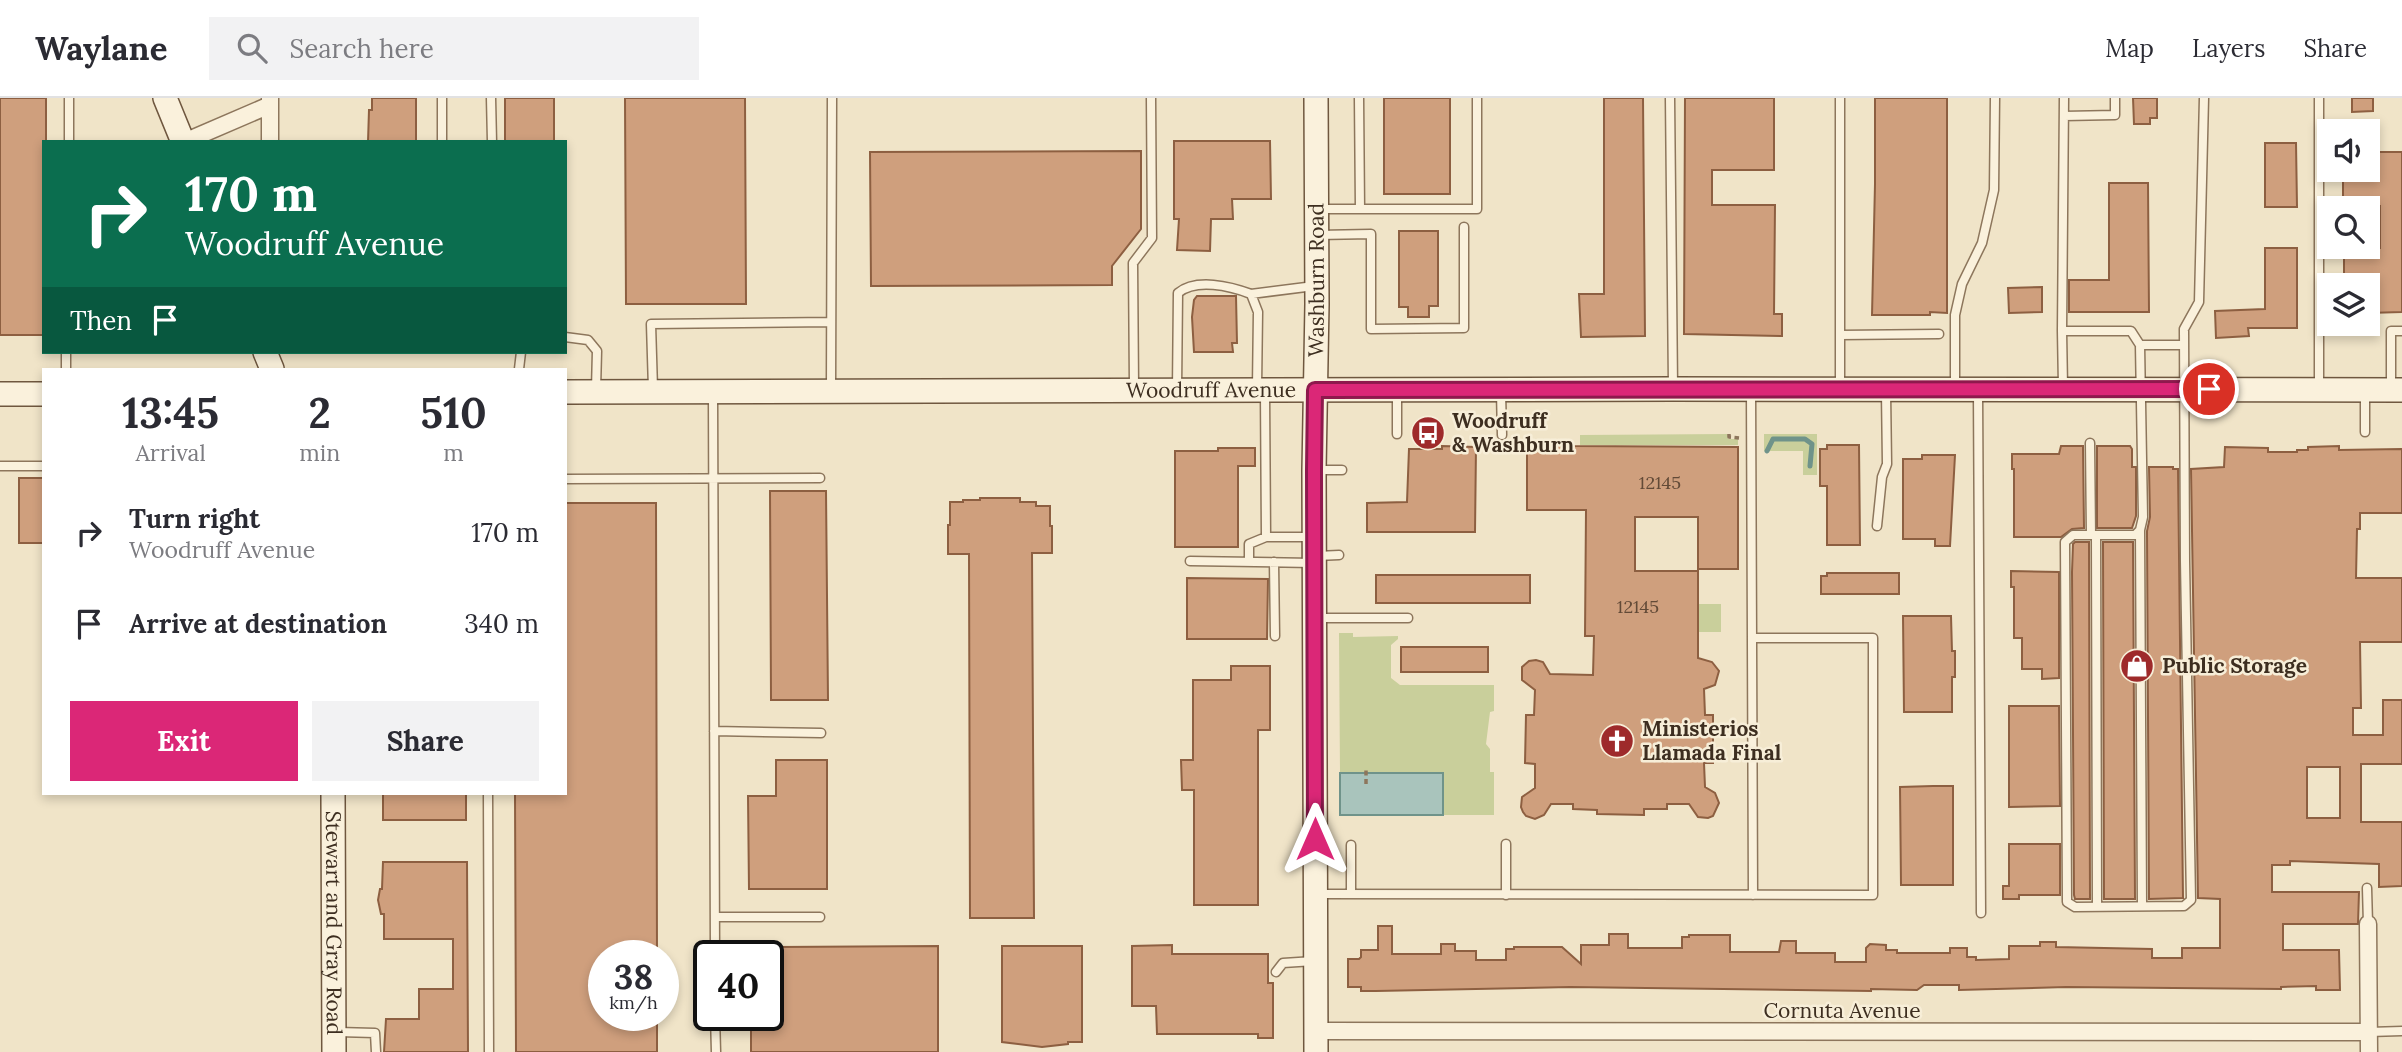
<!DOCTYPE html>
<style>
:root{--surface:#fff;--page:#f2f2f3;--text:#2b2b33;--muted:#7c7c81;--line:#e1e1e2;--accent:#db2777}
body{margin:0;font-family:Lora,serif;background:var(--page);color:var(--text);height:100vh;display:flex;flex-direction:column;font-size:26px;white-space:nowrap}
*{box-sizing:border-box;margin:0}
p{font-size:23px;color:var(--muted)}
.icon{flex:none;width:38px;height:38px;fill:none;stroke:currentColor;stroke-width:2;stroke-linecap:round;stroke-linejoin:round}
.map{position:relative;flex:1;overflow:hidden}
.panel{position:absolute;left:42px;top:270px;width:525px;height:427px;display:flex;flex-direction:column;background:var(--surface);border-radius:0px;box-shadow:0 4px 10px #0003}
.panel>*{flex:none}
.top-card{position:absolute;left:42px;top:42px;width:525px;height:214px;border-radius:0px;box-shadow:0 4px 10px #0003;background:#0b6e4f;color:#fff;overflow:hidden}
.buttons{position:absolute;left:2317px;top:21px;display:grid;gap:14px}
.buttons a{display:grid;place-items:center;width:63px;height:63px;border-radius:0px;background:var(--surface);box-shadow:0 4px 10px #0003;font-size:35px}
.speed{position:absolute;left:588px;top:842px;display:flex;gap:14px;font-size:35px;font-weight:700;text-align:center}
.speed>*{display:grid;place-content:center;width:91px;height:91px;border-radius:50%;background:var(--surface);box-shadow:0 4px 10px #0003;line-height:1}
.speed small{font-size:18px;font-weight:400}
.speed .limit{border:4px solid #111;border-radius:10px;background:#fff;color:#111}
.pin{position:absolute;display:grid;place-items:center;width:60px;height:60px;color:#fff;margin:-30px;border:4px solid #fff;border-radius:50%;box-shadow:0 2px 7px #0007}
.me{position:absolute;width:77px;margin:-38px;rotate:0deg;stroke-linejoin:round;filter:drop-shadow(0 0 5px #0008)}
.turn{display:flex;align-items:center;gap:24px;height:147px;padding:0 28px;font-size:32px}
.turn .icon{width:91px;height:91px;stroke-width:2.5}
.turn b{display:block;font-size:49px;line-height:60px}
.then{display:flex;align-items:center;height:66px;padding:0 28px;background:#0003;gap:14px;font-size:26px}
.eta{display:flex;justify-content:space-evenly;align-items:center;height:119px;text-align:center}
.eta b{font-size:42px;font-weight:700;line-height:49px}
.button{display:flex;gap:14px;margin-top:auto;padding:14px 28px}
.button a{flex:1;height:80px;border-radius:0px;background:var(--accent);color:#fff;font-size:28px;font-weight:700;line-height:80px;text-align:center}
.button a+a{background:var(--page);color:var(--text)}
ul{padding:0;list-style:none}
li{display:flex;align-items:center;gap:21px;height:91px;padding:0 28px}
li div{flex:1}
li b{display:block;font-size:26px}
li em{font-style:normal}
header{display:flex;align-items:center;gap:42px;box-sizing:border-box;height:98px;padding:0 35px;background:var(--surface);border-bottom:2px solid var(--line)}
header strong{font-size:33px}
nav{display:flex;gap:38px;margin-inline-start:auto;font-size:24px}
.search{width:490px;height:63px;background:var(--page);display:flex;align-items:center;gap:18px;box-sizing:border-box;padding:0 24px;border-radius:0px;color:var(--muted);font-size:26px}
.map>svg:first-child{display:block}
.green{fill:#c9cf9b}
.water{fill:#a9c4bc;stroke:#6f938a;stroke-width:2}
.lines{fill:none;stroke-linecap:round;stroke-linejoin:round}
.stream{stroke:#6f938a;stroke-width:5}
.building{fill:#cf9f7d;stroke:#8d5f41;stroke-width:2;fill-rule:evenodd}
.lane-casing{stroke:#8d765c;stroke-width:11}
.street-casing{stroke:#8d765c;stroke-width:19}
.secondary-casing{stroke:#6f573f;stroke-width:26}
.path{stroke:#8d765c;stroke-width:3.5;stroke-dasharray:5 3.5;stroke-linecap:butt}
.lane{stroke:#faf1dc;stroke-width:8}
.street{stroke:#faf1dc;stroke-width:16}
.secondary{stroke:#faf1dc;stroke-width:23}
.route-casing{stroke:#8e194d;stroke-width:18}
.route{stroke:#db2777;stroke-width:12}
.labels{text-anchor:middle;stroke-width:5;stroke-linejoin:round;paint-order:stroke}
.number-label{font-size:18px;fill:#624a37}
.street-label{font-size:21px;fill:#3d2e20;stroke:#f7eed8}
.poi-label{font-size:21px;font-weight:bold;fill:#3d2e20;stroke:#f7eed8;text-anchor:start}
</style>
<header>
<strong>Waylane</strong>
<div class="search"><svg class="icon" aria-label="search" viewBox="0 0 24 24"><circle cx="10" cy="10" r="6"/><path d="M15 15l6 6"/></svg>Search here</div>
<nav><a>Map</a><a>Layers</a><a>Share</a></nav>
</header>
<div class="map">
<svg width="2402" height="954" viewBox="0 0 2402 954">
<rect width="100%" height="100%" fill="#f0e4c8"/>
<!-- green -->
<path class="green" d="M 1728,336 L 1728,341 L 1738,341 L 1738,347 L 1580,347 L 1580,337 Z
M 1764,336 L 1817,336 L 1817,377 L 1803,377 L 1803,353 L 1764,353 Z
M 1698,506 L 1721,506 L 1721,534 L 1698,534 Z
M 1339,535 L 1353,535 L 1353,539 L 1398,538 L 1398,541 L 1391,547 L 1391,580 L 1400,587 L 1494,587 L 1494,613 L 1490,614 L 1486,646 L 1490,651 L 1490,674 L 1494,674 L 1494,717 L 1443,717 L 1442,675 L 1340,675 Z"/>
<!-- water -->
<path class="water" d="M 1340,675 L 1443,675 L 1443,717 L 1340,717 Z"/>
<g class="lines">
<!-- stream -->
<path class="stream" d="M 1767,353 L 1773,341 L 1805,341 L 1812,346 L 1810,368"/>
</g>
<!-- building -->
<path class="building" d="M 0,0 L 46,0 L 46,44 L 44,44 L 44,237 L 0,237 Z
M 372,0 L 416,0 L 416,44 L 368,44 L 369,12 L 372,12 Z
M 505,0 L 554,0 L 554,44 L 505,44 Z
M 625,0 L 745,0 L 746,206 L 626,206 Z
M 1384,0 L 1450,0 L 1450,96 L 1384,96 Z
M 1604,0 L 1643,0 L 1645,238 L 1581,239 L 1579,196 L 1604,196 Z
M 1685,0 L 1774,0 L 1774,72 L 1712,72 L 1712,107 L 1775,107 L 1774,216 L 1782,216 L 1782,238 L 1684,236 Z
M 1875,0 L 1947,0 L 1947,215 L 1930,214 L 1930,217 L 1872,217 L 1875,86 Z
M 2133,0 L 2157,0 L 2157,20 L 2150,20 L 2150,26 L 2134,26 Z
M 2352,0 L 2373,0 L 2373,13 L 2352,14 Z
M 1174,43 L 1270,43 L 1271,101 L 1232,101 L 1233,121 L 1211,121 L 1210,153 L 1177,152 L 1179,121 L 1174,121 Z
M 2265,45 L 2296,45 L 2297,109 L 2265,109 Z
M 1141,53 L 1141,131 L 1112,168 L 1112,187 L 871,188 L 870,54 Z
M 2368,54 L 2402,54 L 2402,214 L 2368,215 L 2368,187 L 2344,187 L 2344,150 L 2380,150 L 2380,108 L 2343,108 L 2343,72 L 2368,72 Z
M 2109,85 L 2148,85 L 2149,214 L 2069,214 L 2069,182 L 2109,182 Z
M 1399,133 L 1438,133 L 1438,208 L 1429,208 L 1429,219 L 1408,219 L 1408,209 L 1399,209 Z
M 2265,150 L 2297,150 L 2297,230 L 2248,230 L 2249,238 L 2216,240 L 2215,213 L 2265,211 Z
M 2042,189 L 2042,214 L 2009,215 L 2008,190 Z
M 1197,198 L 1236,198 L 1237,245 L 1232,245 L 1233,254 L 1194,254 L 1192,219 L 1194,202 Z
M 1546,346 L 1573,346 L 1573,348 L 1738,349 L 1738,471 L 1698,471 L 1698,419 L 1635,419 L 1635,473 L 1698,473 L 1698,560 L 1712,564 L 1719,573 L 1715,587 L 1704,591 L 1705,617 L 1713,617 L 1713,665 L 1704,665 L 1705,689 L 1715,695 L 1719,705 L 1713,718 L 1708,720 L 1698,719 L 1689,706 L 1667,706 L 1667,711 L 1644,711 L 1644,717 L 1597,716 L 1597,712 L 1573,711 L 1573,706 L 1551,706 L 1544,717 L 1535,721 L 1526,718 L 1523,714 L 1521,709 L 1522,699 L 1535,690 L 1535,666 L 1525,665 L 1526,617 L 1534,617 L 1535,592 L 1522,582 L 1522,569 L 1529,563 L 1536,562 L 1543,564 L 1550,576 L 1593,577 L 1594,538 L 1585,538 L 1586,412 L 1527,412 L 1527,350 L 1546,350 Z
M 1827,347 L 1859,347 L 1860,447 L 1827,447 L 1827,388 L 1820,388 L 1820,351 L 1827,351 Z
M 1442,348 L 1476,349 L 1475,434 L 1367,434 L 1367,405 L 1407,404 L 1409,351 L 1442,351 Z
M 2061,348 L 2083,348 L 2084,430 L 2072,431 L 2061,439 L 2014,439 L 2014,371 L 2012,371 L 2012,356 L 2059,356 Z
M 2097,348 L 2130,348 L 2132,351 L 2132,369 L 2136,369 L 2136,418 L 2132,430 L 2097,430 Z
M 2339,348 L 2339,352 L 2402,351 L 2402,415 L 2360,415 L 2360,431 L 2357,431 L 2356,480 L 2402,480 L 2402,544 L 2360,544 L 2361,610 L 2353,610 L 2353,637 L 2383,637 L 2383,602 L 2402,602 L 2402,666 L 2361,666 L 2361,724 L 2402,724 L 2402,788 L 2379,789 L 2379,766 L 2290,763 L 2290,767 L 2272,767 L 2272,794 L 2359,794 L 2358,826 L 2283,826 L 2283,852 L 2339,852 L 2340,892 L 2316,892 L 2316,888 L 2281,889 L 2281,891 L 2066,889 L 1959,892 L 1959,887 L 1924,887 L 1917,892 L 1871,891 L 1871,893 L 1570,889 L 1376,893 L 1361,893 L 1361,889 L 1348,889 L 1348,861 L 1359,861 L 1361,859 L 1361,852 L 1378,852 L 1378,828 L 1392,828 L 1392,856 L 1441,856 L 1441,846 L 1455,846 L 1455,853 L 1476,853 L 1476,862 L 1506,862 L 1506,851 L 1514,851 L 1514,849 L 1562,849 L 1581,866 L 1581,847 L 1609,847 L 1609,836 L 1628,836 L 1628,850 L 1682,850 L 1682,839 L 1689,839 L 1689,837 L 1730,837 L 1730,854 L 1779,854 L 1781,843 L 1796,843 L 1796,855 L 1835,855 L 1835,864 L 1866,864 L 1866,850 L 1870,846 L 1886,847 L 1886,852 L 1897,852 L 1897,855 L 1950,855 L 1950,850 L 1967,850 L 1967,859 L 1976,859 L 1976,862 L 2009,861 L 2009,848 L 2040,848 L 2040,844 L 2056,844 L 2056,849 L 2152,851 L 2152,860 L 2182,860 L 2182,850 L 2220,850 L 2220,801 L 2198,800 L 2191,371 L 2224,369 L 2225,349 L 2268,350 L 2268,354 L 2297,354 L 2297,352 L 2308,352 L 2308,349 ZM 2307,669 L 2340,669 L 2340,720 L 2307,720 Z
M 1218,350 L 1255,350 L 1255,368 L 1238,368 L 1238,449 L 1175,449 L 1175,353 L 1218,353 Z
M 1922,357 L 1955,357 L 1950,448 L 1935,448 L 1935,441 L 1903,441 L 1903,361 L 1922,361 Z
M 2149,369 L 2173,369 L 2173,371 L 2178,371 L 2183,800 L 2149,801 L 2147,433 L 2150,419 Z
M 19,380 L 44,380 L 44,445 L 19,445 Z
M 770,393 L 826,393 L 828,602 L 771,602 Z
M 980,400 L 1020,400 L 1020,404 L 1036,404 L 1036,408 L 1050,408 L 1050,428 L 1052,428 L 1052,455 L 1032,455 L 1034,820 L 970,820 L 969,456 L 948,456 L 948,427 L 950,427 L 950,404 L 963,404 L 963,402 L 980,402 Z
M 565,405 L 656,405 L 657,858 L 604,858 L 604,917 L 657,917 L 657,954 L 516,954 L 515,695 L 565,695 Z
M 2075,444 L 2089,444 L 2090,801 L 2075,801 L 2074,797 L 2072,474 L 2073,446 Z
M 2103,444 L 2133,444 L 2135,801 L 2104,801 Z
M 2011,473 L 2059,474 L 2059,580 L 2042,581 L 2042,571 L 2022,571 L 2022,540 L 2014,540 L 2014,489 L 2011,489 Z
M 1827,475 L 1899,475 L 1899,496 L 1821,496 L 1821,478 L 1827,478 Z
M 1376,477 L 1530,477 L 1530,505 L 1376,505 Z
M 1187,480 L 1268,481 L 1267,541 L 1187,541 Z
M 1903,518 L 1951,518 L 1952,553 L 1955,553 L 1955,579 L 1952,579 L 1952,614 L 1904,614 Z
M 1401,549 L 1488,549 L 1488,574 L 1401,574 Z
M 1231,568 L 1270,568 L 1270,632 L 1258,632 L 1258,807 L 1194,807 L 1194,692 L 1182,692 L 1181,662 L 1193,662 L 1193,582 L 1231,582 Z
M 2009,608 L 2059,608 L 2060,708 L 2009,709 Z
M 776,662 L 827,662 L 827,791 L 749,791 L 748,698 L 776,698 Z
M 1933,688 L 1953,688 L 1953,787 L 1901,787 L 1900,689 Z
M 383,695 L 466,695 L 466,722 L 383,722 Z
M 2009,746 L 2060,746 L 2060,797 L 2019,797 L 2019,801 L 2003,801 L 2003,788 L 2009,788 Z
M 383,764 L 467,764 L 468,954 L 384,954 L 386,921 L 419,921 L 419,891 L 453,891 L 453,841 L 384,841 L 384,816 L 381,816 L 378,802 L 380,791 L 382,791 Z
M 1172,847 L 1172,856 L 1268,856 L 1268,885 L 1273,885 L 1273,940 L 1258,940 L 1258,936 L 1157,936 L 1156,908 L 1132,908 L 1132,848 Z
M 938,848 L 938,954 L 751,954 L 751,917 L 768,917 L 768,897 L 778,897 L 778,849 Z
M 1002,848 L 1082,848 L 1082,944 L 1068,944 L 1068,946 L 1042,949 L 1002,944 Z"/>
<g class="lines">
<!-- lane casing -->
<g class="lane-casing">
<path id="lane" d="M 442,0 L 442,44
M 491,0 L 492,44
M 1359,0 L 1360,111
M 1670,0 L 1673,288
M 1840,0 L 1840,288
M 2064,0 L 2062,233 L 2131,233 L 2140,247 L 2184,247
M 2319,0 L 2319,289
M 2064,18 L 2115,17 L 2115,0
M 69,44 L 69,0
M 1320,111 L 1477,111 L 1477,0
M 1318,137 L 1371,136 L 1371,231 L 1464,230 L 1464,129
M 1251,196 L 1314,188
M 2062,233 L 2063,289
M 1840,237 L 1939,236
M 565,239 L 588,242 L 597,253 L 596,291
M 2140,247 L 2143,419 L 2140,432 L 2135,437 L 2073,437 L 2065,444 L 2067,804 L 2075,809 L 2184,808 L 2191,802 L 2185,463 L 2184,231 L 2199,204 L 2204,0
M 66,271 L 66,254
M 519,271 L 521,254
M 1955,288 L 1955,217 L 1962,186 L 1982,145 L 1994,92 L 1995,0
M 1134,289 L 1133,165 L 1152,140 L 1151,0
M 2391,289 L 2391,233 L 2402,233
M 653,291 L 651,226 L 831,224
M 831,291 L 832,0
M 1177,291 L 1178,195 C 1196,180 1230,188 1251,196 L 1258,214 L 1257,289
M 1751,292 L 1753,797
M 1501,294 L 1502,337
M 1978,294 L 1981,815
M 1265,295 L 1266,439 L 1311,439
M 2365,295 L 2365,334
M 713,297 L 715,858
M 1397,336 L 1397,294
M 2090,345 L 2091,437
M 0,368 L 44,368
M 1317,372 L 1342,372
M 565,381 L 820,380
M 1877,428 L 1882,379 L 1887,366 L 1886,294
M 2140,432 L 2142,808
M 2096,437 L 2097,809
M 1317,458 L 1339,457
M 1190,463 L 1313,465
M 1249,464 L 1249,446 L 1266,439
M 1274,464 L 1275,538
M 1317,520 L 1408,520
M 714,633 L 821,635
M 488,695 L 489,954
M 1506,746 L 1506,797
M 1351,747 L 1351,796
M 2367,790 L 2368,826
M 1319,796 L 1873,797 L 1873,540 L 1752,540
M 715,819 L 820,819
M 1276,874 L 1283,865 L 1314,863
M 715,917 L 716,954
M 338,934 L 375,935 L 376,954
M 2369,934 L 2402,933"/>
</g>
<!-- street casing -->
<g class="street-casing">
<path id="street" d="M 184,44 L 270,7
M 270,44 L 270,0
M 2368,826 L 2369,954
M 1316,933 L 2369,934"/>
</g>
<!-- secondary casing -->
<g class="secondary-casing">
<g id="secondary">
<path d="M 165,0 L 183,44"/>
<path d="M 265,254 L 272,271"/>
<path id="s1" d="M 565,294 L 1673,291 L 2402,292"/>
<path d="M 0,296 L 44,296"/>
<path id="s2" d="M 333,695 L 334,954"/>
<path id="s3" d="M 1316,954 L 1314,372 L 1317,206 L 1316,0"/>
</g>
</g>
<!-- path -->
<path class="path" d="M 1729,336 L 1729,339 L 1739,340
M 1366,686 L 1366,672"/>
<!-- lane -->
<use href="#lane" class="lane"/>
<!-- street -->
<use href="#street" class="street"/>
<!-- secondary -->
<use href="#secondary" class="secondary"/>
</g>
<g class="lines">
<!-- route casing -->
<g class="route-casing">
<path id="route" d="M 1315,741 L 1314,372 L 1315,292 L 2209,291"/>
</g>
<!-- route -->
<use href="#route" class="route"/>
</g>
<!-- icons -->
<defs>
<g id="bus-disc" transform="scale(1.75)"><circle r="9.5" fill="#9e2a2b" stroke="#f7eed8"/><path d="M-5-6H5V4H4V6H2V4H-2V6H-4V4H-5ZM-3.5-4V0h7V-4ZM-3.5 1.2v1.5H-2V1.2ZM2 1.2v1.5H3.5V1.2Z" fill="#fff"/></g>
<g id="shop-disc" transform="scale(1.75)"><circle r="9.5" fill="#9e2a2b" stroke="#f7eed8"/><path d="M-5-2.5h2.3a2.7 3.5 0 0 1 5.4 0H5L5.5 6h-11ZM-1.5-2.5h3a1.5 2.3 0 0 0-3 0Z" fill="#fff"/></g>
<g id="church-disc" transform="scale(1.75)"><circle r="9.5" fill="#9e2a2b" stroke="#f7eed8"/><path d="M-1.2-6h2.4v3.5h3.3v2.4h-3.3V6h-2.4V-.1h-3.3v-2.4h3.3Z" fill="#fff"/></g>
</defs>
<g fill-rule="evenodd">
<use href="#bus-disc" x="1428" y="335"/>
<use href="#shop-disc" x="2137" y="568"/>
<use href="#church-disc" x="1617" y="643"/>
</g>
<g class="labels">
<!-- number labels -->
<g class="number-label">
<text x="1660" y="391">12145</text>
<text x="1638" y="515">12145</text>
</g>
<!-- street labels -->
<g class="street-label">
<text dy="7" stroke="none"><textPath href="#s3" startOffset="772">Washburn Road</textPath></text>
<text dy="7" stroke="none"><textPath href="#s1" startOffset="646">Woodruff Avenue</textPath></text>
<text dy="7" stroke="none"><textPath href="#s2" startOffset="130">Stewart and Gray Road</textPath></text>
<text x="1842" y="920">Cornuta Avenue</text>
</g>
<!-- poi labels -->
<g class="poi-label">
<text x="1452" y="330">Woodruff<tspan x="1452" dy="24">&amp; Washburn</tspan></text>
<text x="2162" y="575">Public Storage</text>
<text x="1642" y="638">Ministerios<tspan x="1642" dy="24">Llamada Final</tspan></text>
</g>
</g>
</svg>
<div class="buttons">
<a><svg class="icon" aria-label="sound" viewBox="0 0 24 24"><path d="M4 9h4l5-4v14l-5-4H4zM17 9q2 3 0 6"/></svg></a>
<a><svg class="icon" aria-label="search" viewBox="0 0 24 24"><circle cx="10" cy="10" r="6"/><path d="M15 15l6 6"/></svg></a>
<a><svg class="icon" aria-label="layers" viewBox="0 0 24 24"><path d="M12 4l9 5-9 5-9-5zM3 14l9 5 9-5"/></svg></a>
</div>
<div class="speed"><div>38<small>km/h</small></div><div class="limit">40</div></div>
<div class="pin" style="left:2209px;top:291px;background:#d93025"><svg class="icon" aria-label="arrive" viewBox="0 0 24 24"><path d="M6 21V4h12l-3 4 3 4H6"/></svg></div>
<svg class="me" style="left:1315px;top:741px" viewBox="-20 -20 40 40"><path d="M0-17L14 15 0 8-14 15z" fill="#db2777" stroke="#fff" stroke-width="4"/></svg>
<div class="top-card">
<div class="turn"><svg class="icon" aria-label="right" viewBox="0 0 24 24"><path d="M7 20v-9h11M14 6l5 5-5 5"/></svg><div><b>170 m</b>Woodruff Avenue</div></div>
<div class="then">Then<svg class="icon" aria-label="arrive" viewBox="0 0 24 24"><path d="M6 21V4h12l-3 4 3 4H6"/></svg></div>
</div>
<section class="panel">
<div class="eta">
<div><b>13:45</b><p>Arrival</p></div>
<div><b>2</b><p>min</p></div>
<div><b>510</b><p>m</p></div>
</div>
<ul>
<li><svg class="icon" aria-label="right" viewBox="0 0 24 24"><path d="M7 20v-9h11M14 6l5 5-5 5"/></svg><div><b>Turn right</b><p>Woodruff Avenue</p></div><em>170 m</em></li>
<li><svg class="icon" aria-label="arrive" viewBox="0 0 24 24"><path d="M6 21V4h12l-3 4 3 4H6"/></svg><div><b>Arrive at destination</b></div><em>340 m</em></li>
</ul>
<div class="button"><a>Exit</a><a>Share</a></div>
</section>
</div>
